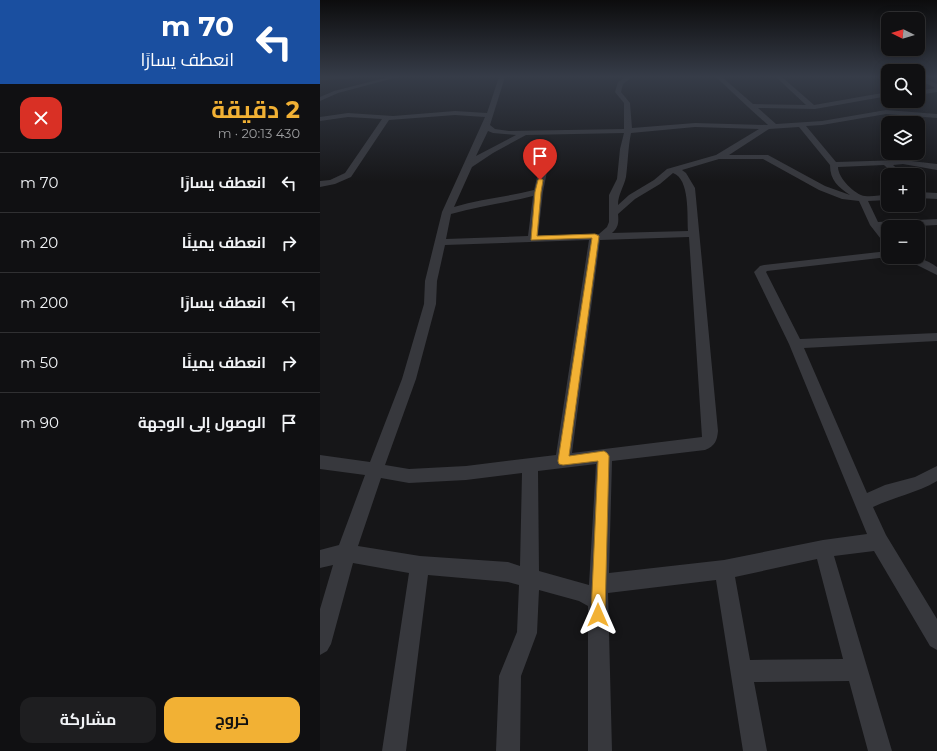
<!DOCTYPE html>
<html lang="ar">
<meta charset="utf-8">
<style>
:root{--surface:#101012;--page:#1e1e20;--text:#f1f3f6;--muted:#9c9d9f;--line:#303032;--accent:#f2b134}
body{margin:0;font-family:Montserrat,Cairo,sans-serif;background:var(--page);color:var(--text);direction:rtl;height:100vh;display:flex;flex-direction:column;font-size:15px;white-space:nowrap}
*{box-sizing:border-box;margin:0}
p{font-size:13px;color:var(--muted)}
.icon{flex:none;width:22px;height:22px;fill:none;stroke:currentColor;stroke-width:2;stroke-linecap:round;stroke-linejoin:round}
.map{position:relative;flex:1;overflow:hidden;direction:ltr}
.panel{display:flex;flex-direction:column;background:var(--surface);width:320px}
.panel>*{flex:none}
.guide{background:#1a4fa0;color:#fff;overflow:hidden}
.needle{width:26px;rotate:275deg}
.tools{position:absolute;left:561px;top:12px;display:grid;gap:8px}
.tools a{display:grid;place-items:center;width:44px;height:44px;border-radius:8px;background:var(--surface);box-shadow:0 2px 10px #0003,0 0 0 1px var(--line);font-size:20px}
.pin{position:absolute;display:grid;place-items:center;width:34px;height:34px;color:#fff;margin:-41px -17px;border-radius:50% 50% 50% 0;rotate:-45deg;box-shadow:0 0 4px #0007}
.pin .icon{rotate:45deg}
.me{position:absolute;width:44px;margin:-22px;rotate:0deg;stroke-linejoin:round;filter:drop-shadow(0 0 3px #0008)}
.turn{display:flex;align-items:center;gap:14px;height:84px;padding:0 20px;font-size:18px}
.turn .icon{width:52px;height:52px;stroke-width:2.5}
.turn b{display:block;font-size:28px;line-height:34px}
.round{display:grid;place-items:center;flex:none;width:42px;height:42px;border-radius:12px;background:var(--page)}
.summary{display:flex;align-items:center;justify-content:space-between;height:68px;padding:0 20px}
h1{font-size:24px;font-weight:700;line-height:30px;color:var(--accent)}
.button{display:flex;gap:8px;margin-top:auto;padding:8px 20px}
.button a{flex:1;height:46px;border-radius:12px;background:var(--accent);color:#111;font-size:16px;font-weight:700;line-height:46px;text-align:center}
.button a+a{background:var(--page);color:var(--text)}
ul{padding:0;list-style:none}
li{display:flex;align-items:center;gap:12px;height:60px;padding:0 20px;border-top:1px solid var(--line)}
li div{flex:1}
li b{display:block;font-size:15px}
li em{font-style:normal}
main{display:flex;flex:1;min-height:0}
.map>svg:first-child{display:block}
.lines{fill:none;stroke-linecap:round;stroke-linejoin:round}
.minor{fill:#37383d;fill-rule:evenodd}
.route{fill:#f2b134;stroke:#9d7322}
</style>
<main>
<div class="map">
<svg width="617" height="751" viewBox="0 0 617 751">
<rect width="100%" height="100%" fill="#161618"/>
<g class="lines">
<!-- minor -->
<path class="minor" d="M 0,77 L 33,77 L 30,79 L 0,80 Z
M 69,77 L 78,77 L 18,93 L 0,101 L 0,97 L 14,91 Z
M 179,77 L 185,77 L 170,125 L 175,129 L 189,131 L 304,129 L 304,103 L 295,92 L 298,82 L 306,77 L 312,77 L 303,84 L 301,92 L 310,103 L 312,128 L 375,123 L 448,125 L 428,107 L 396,77 L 402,77 L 433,104 L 486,105 L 456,77 L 462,77 L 494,105 L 568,92 L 568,96 L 495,109 L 438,108 L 456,124 L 502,121 L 566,110 L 617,114 L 617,118 L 566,114 L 502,125 L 486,126 L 516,162 L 583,160 L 617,164 L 617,170 L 583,164 L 573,165 L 584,175 L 575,175 L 564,165 L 518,167 C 518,178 535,195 545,196 C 552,197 561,195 568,194 L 568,200 L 548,201 L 558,222 L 617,219 L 617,225 L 562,228 L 568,234 L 568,244 L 564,243 L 550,225 L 539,201 L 522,199 L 499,190 L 443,159 L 399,159 L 362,170 L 366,173 L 375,188 L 398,431 C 397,441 395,446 385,450 L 292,461 L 289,573 L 404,560 L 503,540 L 547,534 L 469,344 L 434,272 L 440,266 L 444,265 L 568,251 L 568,257 L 447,271 L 446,272 L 480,339 L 617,333 L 617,341 L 484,348 L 547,493 L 565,485 L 595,477 L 617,466 L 617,481 C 597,493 574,497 553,507 L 566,535 L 617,619 L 617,650 L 610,646 L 554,551 L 514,556 L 572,751 L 548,751 L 529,681 L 434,682 L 447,751 L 423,751 L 396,580 L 288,593 L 292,751 L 268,751 L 268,606 L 259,601 L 219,590 L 217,633 L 201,676 L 200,751 L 176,751 L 179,676 L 197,632 L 199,585 L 188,582 L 108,575 L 86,751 L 62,751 L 89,573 L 33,563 L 11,644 L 7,651 L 0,655 L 0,609 L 13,565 L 0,568 L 0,550 L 19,545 L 45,475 L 0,469 L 0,455 L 50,462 L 82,379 L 104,304 L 105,281 L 122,212 L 165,117 L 135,115 L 69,120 L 31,177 L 15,184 L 0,187 L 0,181 L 10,180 L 25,173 L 62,119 L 28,117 L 0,121 L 0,117 L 28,113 L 73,116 L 135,111 L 167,113 ZM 375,127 L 439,129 L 396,155 L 347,169 L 334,180 L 309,195 L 298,205 C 298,194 304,187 306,177 C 308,162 308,148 311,133 ZM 479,127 L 510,165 C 510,180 518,187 530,195 L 505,186 L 448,155 L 409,155 L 449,129 ZM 168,131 L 173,133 L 196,135 L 156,156 ZM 304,133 L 300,149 L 297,179 L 289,195 L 289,222 L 287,227 L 279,234 L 218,236 L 223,192 L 230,156 L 226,154 L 222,156 L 214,190 C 187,197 160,199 134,207 L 152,167 L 173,153 L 206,135 ZM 353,173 C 370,179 367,215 368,231 L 292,233 C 298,228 299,223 298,214 L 315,199 L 340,184 ZM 213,196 L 208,236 L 126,239 L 131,214 C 158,206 186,203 213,196 ZM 369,237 L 382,437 L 252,453 L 280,240 ZM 269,240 L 236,455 L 146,466 L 89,469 L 65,465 L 96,379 L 116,304 L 117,281 L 125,245 ZM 276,464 L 269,585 L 219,571 L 218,471 ZM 202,473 L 200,566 L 188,562 L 100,556 L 38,546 L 61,478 L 89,483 L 146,480 ZM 497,559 L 523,659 L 430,660 L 415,577 Z
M 598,77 L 602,77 L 617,84 L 617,92 L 598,95 L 598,91 L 615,88 L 598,79 Z
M 598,192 L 617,193 L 617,199 L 598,198 Z
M 584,257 C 596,257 606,259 617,267 L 617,275 L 585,259 Z"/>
</g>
<!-- sky -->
<linearGradient id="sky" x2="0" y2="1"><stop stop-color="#0c0c0d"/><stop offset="0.42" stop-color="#363c48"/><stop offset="1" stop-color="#363c48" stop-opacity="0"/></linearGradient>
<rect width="617" height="182" fill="url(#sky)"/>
<!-- route -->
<path class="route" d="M 220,178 L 223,180 L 221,192 L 217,236 L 275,234 L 279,236 L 249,456 L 284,451 L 287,453 L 289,456 L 285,615 L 283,620 L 278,622 L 273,620 L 271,615 L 278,461 L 243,465 L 239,464 L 238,461 L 272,238 L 211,240 L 215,192 L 218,180 Z"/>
</svg>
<div class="tools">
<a><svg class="needle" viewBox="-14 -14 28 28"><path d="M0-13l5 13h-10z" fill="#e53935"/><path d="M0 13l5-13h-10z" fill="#9c9d9f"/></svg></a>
<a><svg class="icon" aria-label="search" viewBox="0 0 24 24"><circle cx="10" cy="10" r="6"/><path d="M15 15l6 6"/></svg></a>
<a><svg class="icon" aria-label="layers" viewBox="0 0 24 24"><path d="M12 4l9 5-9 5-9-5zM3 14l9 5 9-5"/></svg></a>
<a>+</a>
<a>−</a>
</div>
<div class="pin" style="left:220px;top:180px;background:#d93025"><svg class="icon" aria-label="arrive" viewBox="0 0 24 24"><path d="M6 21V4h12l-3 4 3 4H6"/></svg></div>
<svg class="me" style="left:278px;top:615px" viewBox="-20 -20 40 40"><path d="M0-17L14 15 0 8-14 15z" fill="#f2b134" stroke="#fff" stroke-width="4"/></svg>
</div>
<section class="panel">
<div class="guide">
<div class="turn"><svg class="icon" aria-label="left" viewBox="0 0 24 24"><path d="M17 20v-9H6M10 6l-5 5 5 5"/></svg><div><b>70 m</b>انعطف يسارًا</div></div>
</div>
<div class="summary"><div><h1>2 دقيقة</h1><p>430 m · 20:13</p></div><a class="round" style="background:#d93025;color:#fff"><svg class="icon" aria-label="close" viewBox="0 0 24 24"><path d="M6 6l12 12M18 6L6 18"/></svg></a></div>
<ul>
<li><svg class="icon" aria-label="left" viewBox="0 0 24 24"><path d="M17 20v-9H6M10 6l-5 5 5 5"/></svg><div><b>انعطف يسارًا</b></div><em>70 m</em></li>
<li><svg class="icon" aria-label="right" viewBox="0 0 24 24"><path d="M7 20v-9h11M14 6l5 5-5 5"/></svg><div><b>انعطف يمينًا</b></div><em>20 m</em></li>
<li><svg class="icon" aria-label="left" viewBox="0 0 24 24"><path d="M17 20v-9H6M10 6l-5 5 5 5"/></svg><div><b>انعطف يسارًا</b></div><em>200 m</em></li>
<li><svg class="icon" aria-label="right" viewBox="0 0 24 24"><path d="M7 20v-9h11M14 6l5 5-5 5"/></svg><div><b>انعطف يمينًا</b></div><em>50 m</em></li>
<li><svg class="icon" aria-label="arrive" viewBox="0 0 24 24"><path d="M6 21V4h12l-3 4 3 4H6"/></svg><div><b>الوصول إلى الوجهة</b></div><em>90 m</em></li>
</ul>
<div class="button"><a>خروج</a><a>مشاركة</a></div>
</section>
</main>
